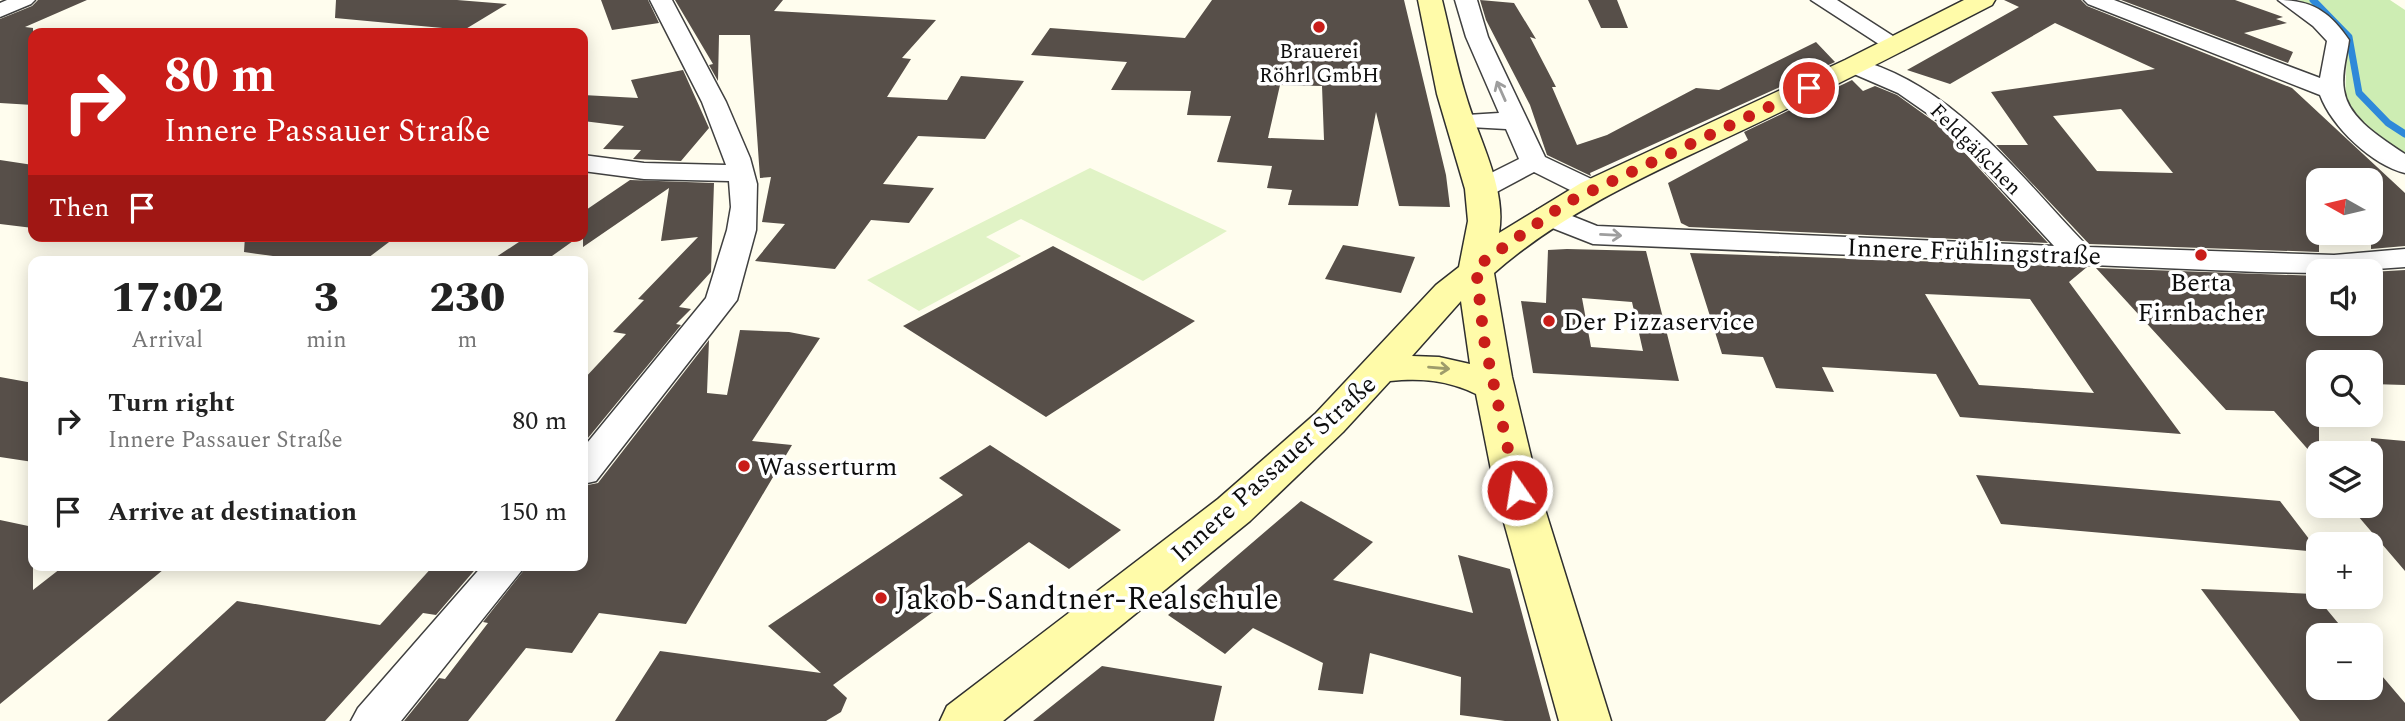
<!DOCTYPE html>
<meta charset="utf-8">
<style>
:root{--surface:#fff;--page:#f2f2f2;--text:#222;--muted:#767676}
body{margin:0;font-family:Spectral,serif;background:var(--page);color:var(--text);height:100vh;display:flex;flex-direction:column;font-size:26px;white-space:nowrap}
*{box-sizing:border-box;margin:0}
p{font-size:23px;color:var(--muted)}
.icon{flex:none;width:38px;height:38px;fill:none;stroke:currentColor;stroke-width:2;stroke-linecap:round;stroke-linejoin:round}
.map{position:relative;flex:1;overflow:hidden}
.details{position:absolute;left:28px;top:256px;width:560px;height:315px;display:flex;flex-direction:column;background:var(--surface);border-radius:14px;box-shadow:0 4px 18px #0003}
.details>*{flex:none}
.top-card{position:absolute;left:28px;top:28px;width:560px;height:214px;border-radius:14px;box-shadow:0 4px 18px #0003;background:#c91d19;color:#fff;overflow:hidden}
.needle{width:46px;rotate:278deg}
.buttons{position:absolute;left:2306px;top:168px;display:grid;gap:14px}
.buttons a{display:grid;place-items:center;width:77px;height:77px;border-radius:14px;background:var(--surface);box-shadow:0 4px 18px #0003;font-size:35px}
.pin{position:absolute;display:grid;place-items:center;width:60px;height:60px;color:#fff;margin:-30px;border:4px solid #fff;border-radius:50%;box-shadow:0 2px 7px #0007}
.me{position:absolute;width:77px;margin:-38px;rotate:347deg;stroke-linejoin:round;filter:drop-shadow(0 0 5px #0008)}
.turn{display:flex;align-items:center;gap:24px;height:147px;padding:0 21px;font-size:32px}
.turn .icon{width:91px;height:91px;stroke-width:2.5}
.turn b{display:block;font-size:49px;line-height:60px}
.then{display:flex;align-items:center;height:66px;padding:0 21px;background:#0003;gap:14px;font-size:26px}
.eta{display:flex;justify-content:space-evenly;align-items:center;height:119px;text-align:center}
.eta b{font-size:42px;font-weight:800;line-height:49px}
ul{padding:0;list-style:none}
li{display:flex;align-items:center;gap:21px;height:91px;padding:0 21px}
li div{flex:1}
li b{display:block;font-size:26px}
li em{font-style:normal}
.map>svg:first-child{display:block}
.green{fill:#cdedb3}
.pitch{fill:#e1f3c6}
.lines{fill:none;stroke-linecap:round;stroke-linejoin:round}
.stream{stroke:#2e89d9;stroke-width:7}
.building{fill:#574f49;fill-rule:evenodd}
.street-casing{stroke:#404040;stroke-width:3}
.secondary-casing{stroke:#2f2f2f;stroke-width:3}
.street{fill:#fff;fill-rule:evenodd}
.secondary{fill:#fffba9;fill-rule:evenodd}
.oneway{stroke:#9e9e9e}
.oneway2{stroke:#9e9c6b}
.route{stroke:#c91d19;stroke-width:12;stroke-dasharray:0 21.6}
.poi-dot{fill:#c91d19;stroke:#fff;stroke-width:2.5}
.labels{text-anchor:middle;stroke-width:7;stroke-linejoin:round;paint-order:stroke}
.far-poi-label{font-size:21px;fill:#0d0d0d;stroke:#fff}
.far-street-label{font-size:21px;fill:#0d0d0d;stroke:#fff}
.street-label{font-size:26px;fill:#0d0d0d;stroke:#fff}
.poi-label{font-size:26px;fill:#0d0d0d;stroke:#fff;text-anchor:start}
.near-poi-label{font-size:32px;fill:#0d0d0d;stroke:#fff;text-anchor:start}
</style>
<div class="map">
<svg width="2405" height="721" viewBox="0 0 2405 721">
<rect width="100%" height="100%" fill="#fffdee"/>
<!-- green -->
<path class="green" d="M 2299,0 L 2390,0 L 2405,10 L 2405,158 L 2356,116 L 2345,99 L 2347,51 L 2322,14 Z"/>
<!-- pitch -->
<path class="pitch" d="M 1090,168 L 1227,231 L 1143,281 L 1021,219 L 986,237 L 1021,256 L 919,311 L 867,280 Z"/>
<g class="lines">
<!-- stream -->
<path class="stream" d="M 2313,0 L 2349,37 L 2359,93 L 2388,123 L 2405,134"/>
</g>
<!-- building -->
<path class="building" d="M 38,0 L 87,0 L 25,27 L 33,28 L 33,105 L 0,103 L 0,19 L 32,6 Z
M 336,0 L 457,0 L 507,4 L 464,30 L 335,18 Z
M 601,0 L 648,0 L 659,23 L 612,30 Z
M 675,0 L 783,0 L 774,11 L 936,20 L 902,58 L 911,59 L 887,97 L 947,100 L 961,76 L 1024,81 L 985,139 L 918,136 L 883,184 L 934,188 L 909,223 L 871,220 L 835,269 L 755,261 L 785,224 L 762,222 L 771,177 L 760,178 L 750,35 L 719,35 L 718,81 L 709,65 L 713,64 Z
M 1212,0 L 1404,0 L 1446,175 L 1450,207 L 1399,206 L 1376,112 L 1358,206 L 1288,205 L 1292,190 L 1267,188 L 1272,166 L 1217,162 L 1231,116 L 1187,115 L 1191,91 L 1111,90 L 1127,62 L 1031,55 L 1050,28 L 1185,38 ZM 1280,85 L 1322,86 L 1324,140 L 1268,138 Z
M 1480,0 L 1514,3 L 1536,39 L 1530,37 L 1556,87 L 1552,87 L 1577,145 L 1607,135 L 1696,88 L 1719,90 L 1816,42 L 1835,62 L 1590,173 L 1591,176 L 1547,155 L 1530,105 L 1486,20 Z
M 1588,0 L 1617,0 L 1628,28 L 1601,28 Z
M 2004,0 L 2081,0 L 2087,6 L 2292,88 L 2405,193 L 2405,246 L 2371,249 L 2371,180 L 2319,180 L 2319,252 L 2089,244 L 1996,145 L 2028,145 L 1991,92 L 2155,69 L 2055,23 L 1950,84 L 1907,70 L 2019,7 ZM 2121,109 L 2173,173 L 2097,171 L 2053,116 Z
M 2121,0 L 2235,0 L 2283,17 L 2276,19 L 2287,23 L 2244,33 L 2293,52 L 2288,63 Z
M 683,70 L 709,128 L 681,161 L 633,159 L 641,150 L 603,149 L 624,126 L 583,121 L 583,95 L 638,98 L 631,80 Z
M 1852,80 L 1863,91 L 1875,86 L 1897,95 L 1939,125 L 2048,243 L 1689,227 L 1681,223 L 1668,183 L 1748,140 L 1744,132 Z
M 0,160 L 33,165 L 33,228 L 0,224 Z
M 630,180 L 714,183 L 711,272 L 679,307 L 691,309 L 676,324 L 681,325 L 583,444 L 583,380 L 626,334 L 613,332 L 644,300 L 638,299 L 698,237 L 661,241 L 669,188 L 583,247 L 583,212 Z
M 245,236 L 397,236 L 364,261 L 309,261 L 244,252 Z
M 528,236 L 580,236 L 545,261 L 490,261 Z
M 1343,245 L 1415,257 L 1401,293 L 1325,279 Z
M 1053,246 L 1195,321 L 1046,417 L 903,326 Z
M 1567,249 L 1646,251 L 1679,381 L 1533,373 L 1521,301 L 1546,303 L 1548,250 ZM 1582,298 L 1632,302 L 1643,351 L 1591,347 Z
M 1690,253 L 2087,267 L 2069,282 L 2181,434 L 1960,417 L 1936,374 L 1822,367 L 1834,392 L 1776,388 L 1763,357 L 1722,354 ZM 1925,294 L 2030,299 L 2094,393 L 1979,385 Z
M 2096,268 L 2319,276 L 2319,324 L 2371,324 L 2371,272 L 2405,270 L 2405,385 L 2371,384 L 2371,362 L 2319,362 L 2319,462 L 2274,411 L 2226,410 Z
M 740,330 L 789,332 L 820,338 L 752,441 L 792,445 L 686,624 L 599,613 L 572,653 L 526,648 L 468,721 L 404,721 L 439,678 L 445,679 L 488,623 L 483,622 L 528,565 L 583,565 L 583,486 L 598,483 L 709,340 L 707,393 L 727,395 Z
M 0,377 L 33,383 L 33,462 L 0,457 Z
M 2371,438 L 2405,441 L 2405,571 L 2358,516 L 2371,517 Z
M 990,445 L 1121,530 L 1069,569 L 1029,542 L 833,685 L 847,698 L 841,712 L 826,721 L 615,721 L 660,651 L 821,673 L 768,626 L 963,495 L 939,478 Z
M 1976,475 L 2280,501 L 2319,552 L 2001,524 Z
M 1301,501 L 1373,542 L 1333,580 L 1473,613 L 1458,555 L 1510,569 L 1551,721 L 1505,721 L 1460,715 L 1461,677 L 1370,653 L 1363,694 L 1318,690 L 1323,663 L 1253,628 L 1225,654 L 1168,615 Z
M 0,520 L 33,527 L 33,590 L 65,565 L 169,565 L 0,704 Z
M 434,565 L 479,565 L 436,615 L 423,613 L 325,721 L 107,721 L 237,601 L 380,625 Z
M 2201,589 L 2314,594 L 2348,635 L 2319,635 L 2319,688 L 2371,688 L 2371,663 L 2405,703 L 2405,721 L 2300,721 Z
M 1102,666 L 1222,686 L 1214,721 L 1033,721 Z"/>
<g class="lines">
<!-- street casing -->
<g class="street-casing">
<path id="street" d="M 7,0 L 35,0 L 31,4 L 0,17 L 0,3 Z
M 650,0 L 672,0 L 726,102 L 750,158 L 757,184 L 756,230 L 737,300 L 596,481 L 583,484 L 583,448 L 706,298 L 727,230 L 731,207 L 729,181 L 644,179 L 583,171 L 583,155 L 644,163 L 726,165 L 702,102 Z
M 1455,0 L 1477,0 L 1488,37 L 1545,157 L 1602,184 L 1606,190 L 1602,196 L 1582,196 L 1534,172 L 1491,195 L 1471,195 L 1467,189 L 1471,183 L 1519,159 L 1506,129 L 1451,126 L 1447,121 L 1451,116 L 1499,113 L 1466,37 Z
M 1811,0 L 1837,0 L 1907,45 L 1904,50 L 1888,50 Z
M 2084,0 L 2114,0 L 2320,78 L 2327,41 L 2313,26 L 2278,0 C 2312,0 2330,12 2349,40 C 2347,56 2341,74 2344,90 C 2348,119 2383,139 2405,154 L 2405,173 C 2372,165 2332,127 2320,95 L 2088,4 Z
M 1855,59 C 1954,84 2020,177 2088,247 L 2334,255 L 2405,249 L 2405,267 L 2319,273 L 2258,272 L 1593,244 L 1537,222 L 1533,216 L 1537,210 L 1547,207 L 1557,210 L 1597,226 L 2054,246 L 1941,123 L 1898,93 L 1847,71 L 1843,66 L 1847,61 Z
M 483,565 L 526,565 L 401,721 L 351,721 L 358,708 Z"/>
</g>
<!-- secondary casing -->
<g class="secondary-casing">
<path id="secondary" d="M 1418,0 L 1442,0 C 1450,32 1456,64 1466,96 C 1478,138 1507,188 1499,233 L 1581,183 L 1845,60 L 1964,0 L 1995,0 L 1992,5 C 1909,48 1827,90 1743,130 C 1656,171 1567,209 1494,273 L 1512,377 L 1539,490 L 1611,721 L 1559,721 L 1495,490 L 1476,394 C 1447,380 1421,378 1390,381 L 1343,432 L 1250,521 L 1003,721 L 940,721 L 947,706 L 1218,499 L 1315,414 L 1436,285 L 1459,267 L 1468,221 L 1465,189 L 1437,94 ZM 1461,301 L 1470,364 L 1439,357 L 1412,356 Z"/>
</g>
<!-- street -->
<use href="#street" class="street"/>
<!-- secondary -->
<use href="#secondary" class="secondary"/>
</g>
<!-- one-way arrows -->
<defs><path id="oneway-shaft" d="M-6 0H5M1.5-3L5.5 0L1.5 3" fill="none" stroke-width="1.6" stroke-linecap="round" stroke-linejoin="round" transform="scale(1.75)"/></defs>
<g class="oneway">
<use href="#oneway-shaft" transform="translate(1501 91) rotate(-114)"/>
<use href="#oneway-shaft" transform="translate(1611 235) rotate(3)"/>
</g>
<use class="oneway2" href="#oneway-shaft" transform="translate(1439 368) rotate(5)"/>
<g class="lines">
<!-- route -->
<path class="route" d="M 1517,490 L 1484,340 L 1476,267 L 1566,203 L 1809,88"/>
</g>
<!-- markers -->
<g class="poi-dot">
<circle cx="1319" cy="27" r="7"/>
<circle cx="2201" cy="255" r="7"/>
<circle cx="1549" cy="321" r="7"/>
<circle cx="744" cy="466" r="7"/>
<circle cx="881" cy="598" r="7"/>
</g>
<g class="labels">
<!-- far-poi labels -->
<g class="far-poi-label">
<text x="1319" y="58">Brauerei<tspan x="1319" dy="24">Röhrl GmbH</tspan></text>
</g>
<!-- far-street labels -->
<g class="far-street-label">
<text transform="translate(1976 149) rotate(45)" y="7">Feldgäßchen</text>
</g>
<!-- street labels -->
<g class="street-label">
<text transform="translate(1974 251) rotate(2)" y="9">Innere Frühlingstraße</text>
<text transform="translate(1273 468) rotate(-42)" y="9">Innere Passauer Straße</text>
</g>
<!-- poi labels -->
<g class="poi-label">
<text x="2201" y="291" text-anchor="middle">Berta<tspan x="2201" dy="30">Firnbacher</tspan></text>
<text x="1563" y="330">Der Pizzaservice</text>
<text x="758" y="475">Wasserturm</text>
</g>
<!-- near-poi labels -->
<g class="near-poi-label">
<text x="895" y="609">Jakob-Sandtner-Realschule</text>
</g>
</g>
</svg>
<div class="buttons">
<a><svg class="needle" viewBox="-14 -14 28 28"><path d="M0-13l5 13h-10z" fill="#e53935"/><path d="M0 13l5-13h-10z" fill="#767676"/></svg></a>
<a><svg class="icon" aria-label="sound" viewBox="0 0 24 24"><path d="M4 9h4l5-4v14l-5-4H4zM17 9q2 3 0 6"/></svg></a>
<a><svg class="icon" aria-label="search" viewBox="0 0 24 24"><circle cx="10" cy="10" r="6"/><path d="M15 15l6 6"/></svg></a>
<a><svg class="icon" aria-label="layers" viewBox="0 0 24 24"><path d="M12 4l9 5-9 5-9-5zM3 14l9 5 9-5"/></svg></a>
<a>+</a>
<a>−</a>
</div>
<div class="pin" style="left:1809px;top:88px;background:#d93025"><svg class="icon" aria-label="arrive" viewBox="0 0 24 24"><path d="M6 21V4h12l-3 4 3 4H6"/></svg></div>
<svg class="me" style="left:1517px;top:490px" viewBox="-20 -20 40 40"><circle r="17" fill="#c91d19" stroke="#fff" stroke-width="3"/><path d="M0-11L8 9 0 5-8 9z" fill="#fff"/></svg>
<div class="top-card">
<div class="turn"><svg class="icon" aria-label="right" viewBox="0 0 24 24"><path d="M7 20v-9h11M14 6l5 5-5 5"/></svg><div><b>80 m</b>Innere Passauer Straße</div></div>
<div class="then">Then<svg class="icon" aria-label="arrive" viewBox="0 0 24 24"><path d="M6 21V4h12l-3 4 3 4H6"/></svg></div>
</div>
<section class="details">
<div class="eta">
<div><b>17:02</b><p>Arrival</p></div>
<div><b>3</b><p>min</p></div>
<div><b>230</b><p>m</p></div>
</div>
<ul>
<li><svg class="icon" aria-label="right" viewBox="0 0 24 24"><path d="M7 20v-9h11M14 6l5 5-5 5"/></svg><div><b>Turn right</b><p>Innere Passauer Straße</p></div><em>80 m</em></li>
<li><svg class="icon" aria-label="arrive" viewBox="0 0 24 24"><path d="M6 21V4h12l-3 4 3 4H6"/></svg><div><b>Arrive at destination</b></div><em>150 m</em></li>
</ul>
</section>
</div>
